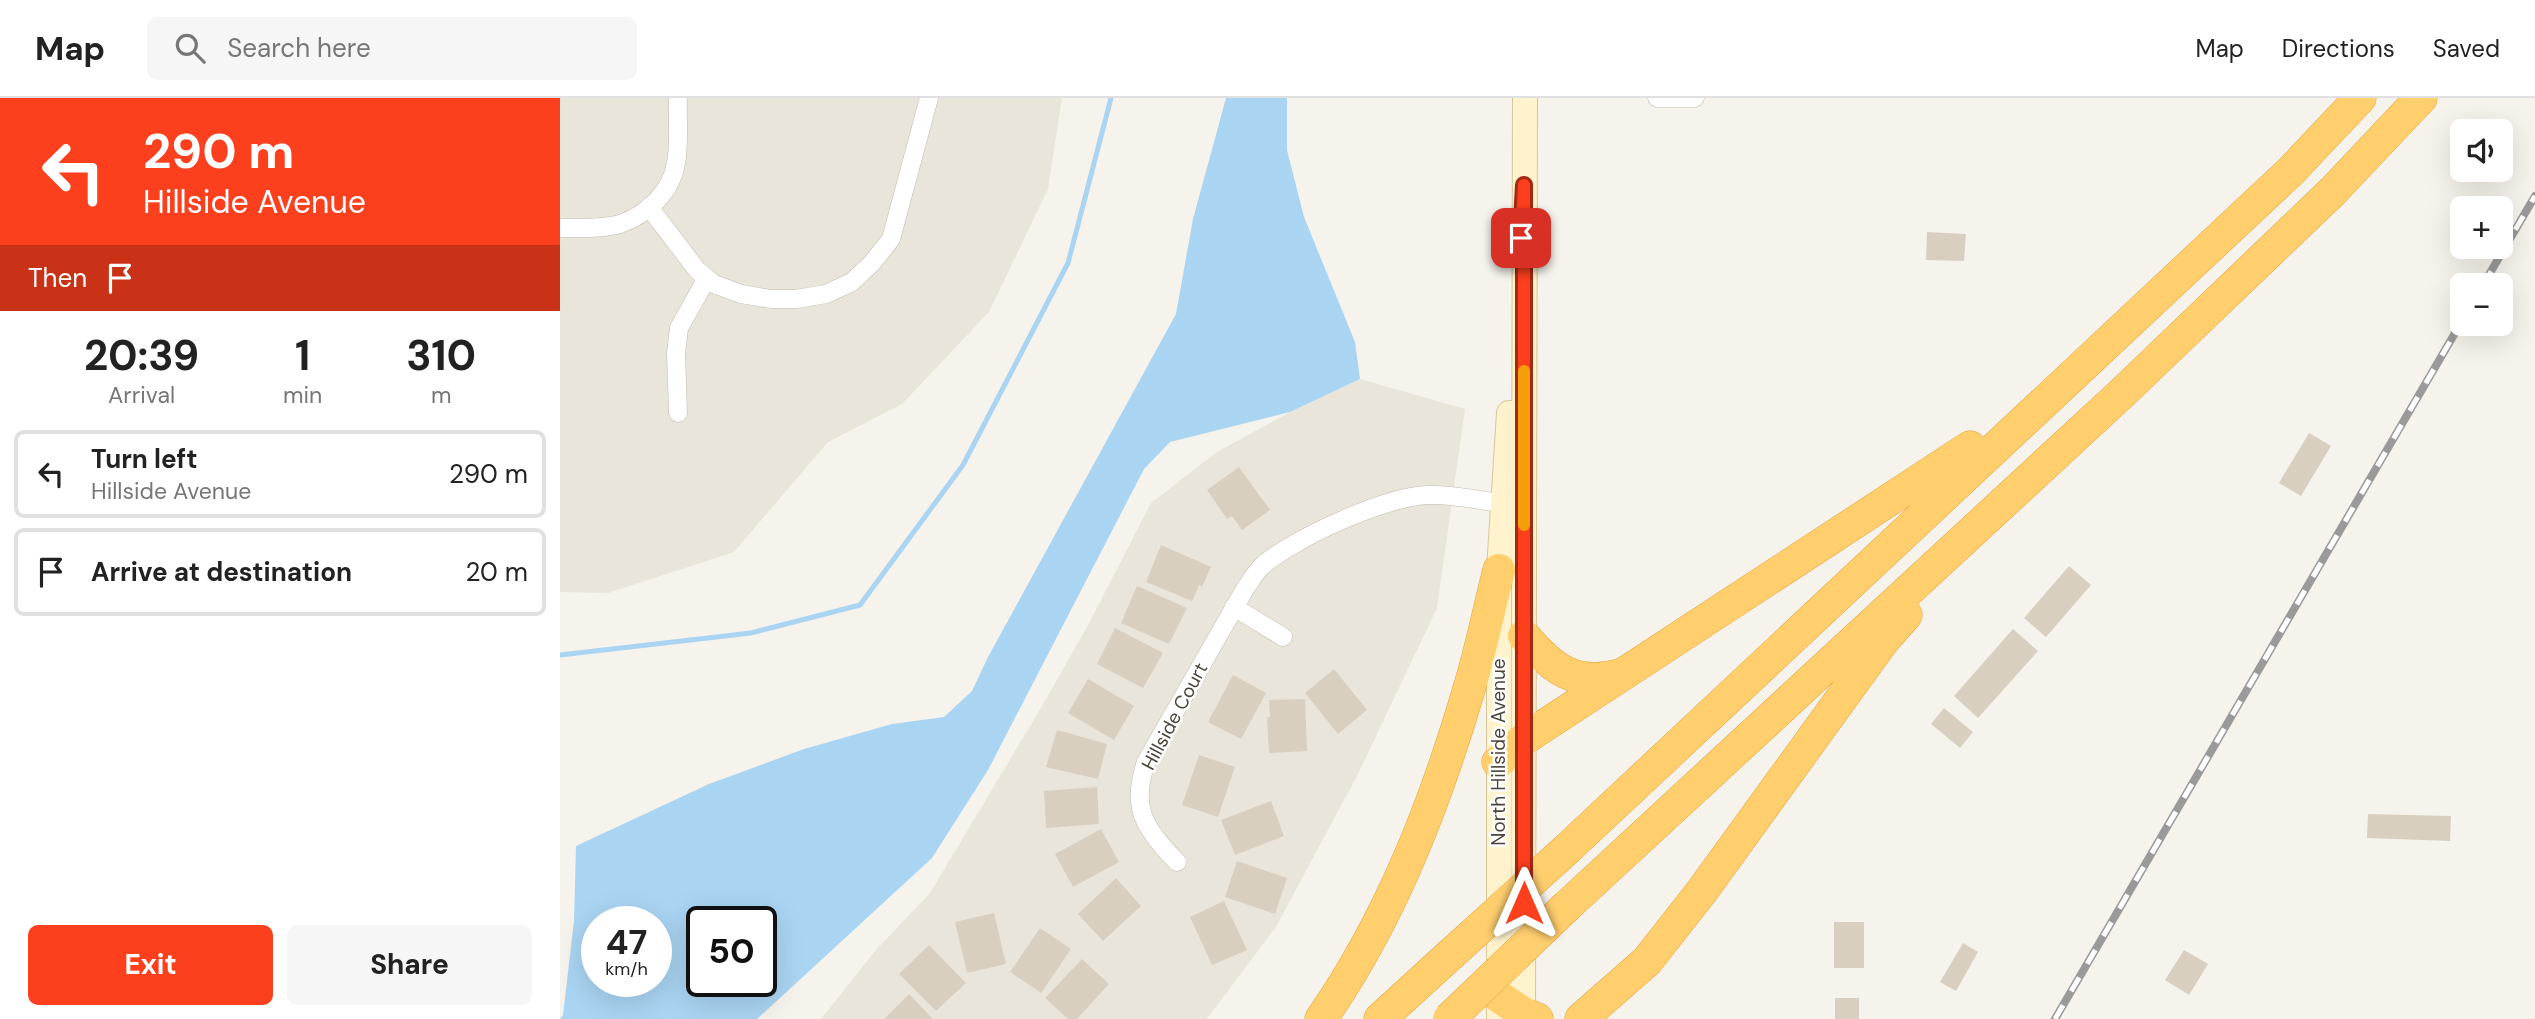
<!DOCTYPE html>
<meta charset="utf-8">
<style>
:root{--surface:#fff;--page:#f6f6f6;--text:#222;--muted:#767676;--line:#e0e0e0;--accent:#fc3f1d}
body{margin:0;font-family:"DM Sans",sans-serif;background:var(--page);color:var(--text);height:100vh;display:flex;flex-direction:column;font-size:26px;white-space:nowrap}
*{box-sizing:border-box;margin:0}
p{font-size:23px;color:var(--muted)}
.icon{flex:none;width:38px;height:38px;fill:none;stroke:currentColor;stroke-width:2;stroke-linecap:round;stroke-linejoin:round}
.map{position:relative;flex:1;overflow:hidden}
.sheet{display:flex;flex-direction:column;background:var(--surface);width:560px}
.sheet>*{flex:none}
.banner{background:#fc3f1d;color:#fff;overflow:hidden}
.controls{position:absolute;left:1890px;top:21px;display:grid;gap:14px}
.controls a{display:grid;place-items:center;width:63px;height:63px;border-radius:10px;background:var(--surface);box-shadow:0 7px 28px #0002;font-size:35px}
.speed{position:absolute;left:21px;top:808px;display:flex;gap:14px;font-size:35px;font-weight:700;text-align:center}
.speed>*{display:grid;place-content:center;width:91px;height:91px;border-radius:50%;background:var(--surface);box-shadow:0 7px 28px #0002;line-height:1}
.speed small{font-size:18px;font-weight:400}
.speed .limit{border:4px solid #111;border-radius:10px;background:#fff;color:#111}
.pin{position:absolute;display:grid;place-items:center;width:60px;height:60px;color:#fff;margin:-30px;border-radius:14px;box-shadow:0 4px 10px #0006}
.me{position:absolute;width:77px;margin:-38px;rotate:0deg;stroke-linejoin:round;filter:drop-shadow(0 0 5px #0008)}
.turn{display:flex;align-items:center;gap:24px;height:147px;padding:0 28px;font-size:32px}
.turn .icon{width:91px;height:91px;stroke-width:2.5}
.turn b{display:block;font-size:49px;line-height:60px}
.then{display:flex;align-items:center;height:66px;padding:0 28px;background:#0003;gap:14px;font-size:26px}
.eta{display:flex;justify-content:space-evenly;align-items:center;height:119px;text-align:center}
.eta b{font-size:42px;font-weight:700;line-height:49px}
.button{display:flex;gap:14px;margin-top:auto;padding:14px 28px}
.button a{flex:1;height:80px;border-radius:10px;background:var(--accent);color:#fff;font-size:28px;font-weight:700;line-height:80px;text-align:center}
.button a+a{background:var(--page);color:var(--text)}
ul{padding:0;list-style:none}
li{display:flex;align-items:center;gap:21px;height:88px;margin:0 14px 10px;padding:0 14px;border:4px solid var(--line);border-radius:10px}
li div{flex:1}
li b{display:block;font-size:26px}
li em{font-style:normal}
header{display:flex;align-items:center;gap:42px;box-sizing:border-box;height:98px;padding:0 35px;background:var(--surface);border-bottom:2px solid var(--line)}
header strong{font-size:33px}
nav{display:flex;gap:38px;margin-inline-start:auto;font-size:24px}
.search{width:490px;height:63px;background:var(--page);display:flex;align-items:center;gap:18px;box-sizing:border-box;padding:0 24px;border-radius:10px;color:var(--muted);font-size:26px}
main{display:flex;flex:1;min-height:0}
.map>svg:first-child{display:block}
.residential{fill:#eae5da}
.water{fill:#a9d4f2;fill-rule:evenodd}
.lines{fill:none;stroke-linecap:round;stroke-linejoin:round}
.stream{stroke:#a9d4f2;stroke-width:5}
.building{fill:#d8cfc1}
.street-casing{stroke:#c2bbae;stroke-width:19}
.secondary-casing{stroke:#d6c79b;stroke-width:26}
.highway-casing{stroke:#e0a43c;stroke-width:33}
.street{stroke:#fff;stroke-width:18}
.secondary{stroke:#fff3cd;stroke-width:24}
.highway{stroke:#ffcf6e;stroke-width:32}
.rail-casing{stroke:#9a9a9a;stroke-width:8}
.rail{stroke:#fff;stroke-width:5;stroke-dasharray:16;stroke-linecap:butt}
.highway-bridge-casing{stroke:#e0a43c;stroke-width:33;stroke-linecap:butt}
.highway-bridge{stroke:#ffcf6e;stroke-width:32}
.route-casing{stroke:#a42913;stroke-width:18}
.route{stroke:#fc3f1d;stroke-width:12}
.slow{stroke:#f59e0b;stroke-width:12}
.labels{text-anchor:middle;stroke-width:5;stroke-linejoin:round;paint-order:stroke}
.street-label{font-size:19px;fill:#4b4439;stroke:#fff}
</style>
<header>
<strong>Map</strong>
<div class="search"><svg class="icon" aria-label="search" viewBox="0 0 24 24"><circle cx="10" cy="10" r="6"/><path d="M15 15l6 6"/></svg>Search here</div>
<nav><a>Map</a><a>Directions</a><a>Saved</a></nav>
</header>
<main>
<section class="sheet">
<div class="banner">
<div class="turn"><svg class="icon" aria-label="left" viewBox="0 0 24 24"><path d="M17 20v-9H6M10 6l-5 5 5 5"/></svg><div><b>290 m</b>Hillside Avenue</div></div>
<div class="then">Then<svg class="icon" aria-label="arrive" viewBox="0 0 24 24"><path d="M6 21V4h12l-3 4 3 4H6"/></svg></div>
</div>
<div class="eta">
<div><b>20:39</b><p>Arrival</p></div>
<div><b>1</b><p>min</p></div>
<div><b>310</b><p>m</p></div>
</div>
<ul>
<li><svg class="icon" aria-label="left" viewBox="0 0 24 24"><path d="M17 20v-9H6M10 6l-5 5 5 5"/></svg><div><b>Turn left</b><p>Hillside Avenue</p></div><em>290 m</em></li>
<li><svg class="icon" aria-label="arrive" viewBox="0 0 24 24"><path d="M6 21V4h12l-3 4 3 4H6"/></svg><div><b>Arrive at destination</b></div><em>20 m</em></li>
</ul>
<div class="button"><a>Exit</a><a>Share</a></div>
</section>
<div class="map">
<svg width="1975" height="921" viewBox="0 0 1975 921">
<rect width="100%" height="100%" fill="#f6f3ec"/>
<!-- residential -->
<path class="residential" d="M 0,0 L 502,0 L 488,91 L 429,214 L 342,306 L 268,344 L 174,454 L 48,495 L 0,494 Z
M 800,281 L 905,311 L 877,510 L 798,676 L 716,829 L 647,921 L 261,921 L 315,853 L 370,795 L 485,603 L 528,527 L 591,405 L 657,354 L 730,314 Z"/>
<!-- water -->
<path class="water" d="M 666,0 L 727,0 L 727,52 L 744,119 L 795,244 L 800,281 L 730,314 L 610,344 L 584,371 L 428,672 L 372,760 L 197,921 L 0,921 L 3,917 L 14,823 L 16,748 L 149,686 L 244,651 L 332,626 L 384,619 L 412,593 L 428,559 L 616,216 L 633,121 ZM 37,824 L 96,824 L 96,884 L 37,884 ZM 142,824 L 201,824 L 201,884 L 142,884 Z"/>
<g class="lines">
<!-- stream -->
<path class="stream" d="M 0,557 L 191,535 L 300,507 L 403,367 L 508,165 L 551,0"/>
</g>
<!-- building -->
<path class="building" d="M 1367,134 L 1406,136 L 1404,163 L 1366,162 Z
M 1749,335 L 1771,348 L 1741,398 L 1719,385 Z
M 679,369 L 710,412 L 682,432 L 672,418 L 667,421 L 647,392 Z
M 601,447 L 651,469 L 642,489 L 639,487 L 632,503 L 586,484 Z
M 1509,468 L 1531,487 L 1486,539 L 1464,520 Z
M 577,488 L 627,510 L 609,546 L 561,525 Z
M 555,530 L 603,555 L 583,590 L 537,566 Z
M 1453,531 L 1478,553 L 1418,620 L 1394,598 Z
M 774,571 L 807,612 L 778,636 L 745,595 Z
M 673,577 L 706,595 L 681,641 L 648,624 Z
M 528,581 L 574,608 L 554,642 L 508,615 Z
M 745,601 L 747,653 L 709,655 L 707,619 L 710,619 L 709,602 Z
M 1384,610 L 1413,634 L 1400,650 L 1371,626 Z
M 497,632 L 547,646 L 538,681 L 486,669 Z
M 639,657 L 675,669 L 658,719 L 622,707 Z
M 537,689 L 539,726 L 486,730 L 484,693 Z
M 711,703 L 724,738 L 675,757 L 661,722 Z
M 1808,716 L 1891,718 L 1890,743 L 1807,740 Z
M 541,731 L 559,764 L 513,789 L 495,756 Z
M 677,763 L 727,780 L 715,816 L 665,799 Z
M 556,780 L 581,808 L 543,843 L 518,816 Z
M 664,803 L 687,852 L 652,867 L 630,819 Z
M 434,815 L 446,866 L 407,875 L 395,824 Z
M 1274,824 L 1304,824 L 1304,870 L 1274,870 Z
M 480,830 L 511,851 L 481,895 L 450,874 Z
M 1403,845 L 1418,854 L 1396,893 L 1380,884 Z
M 369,847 L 406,885 L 376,913 L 339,876 Z
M 1624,852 L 1648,866 L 1629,897 L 1605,882 Z
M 522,861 L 549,886 L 517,921 L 508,921 L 485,900 Z
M 349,896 L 373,921 L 324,921 Z
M 1275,900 L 1299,900 L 1299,921 L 1275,921 Z"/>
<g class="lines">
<!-- street casing -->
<g class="street-casing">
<path id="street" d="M 1097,0 L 1135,0
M 89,109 L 137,172 L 154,186 L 181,196 L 211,201 L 236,201 L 266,196 L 292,184 L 312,165 L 331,141 L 369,0
M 0,130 C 19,130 41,131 60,126 C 87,117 112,93 116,65 C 120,44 117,21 118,0
M 118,315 L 116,255 L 119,230 L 147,180
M 674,509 L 723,539
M 617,764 C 585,730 570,711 586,664 L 685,491 C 690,484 695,475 701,469 C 731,441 827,398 868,397 C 896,396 926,404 953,407"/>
</g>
<!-- secondary casing -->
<g class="secondary-casing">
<path id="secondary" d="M 939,921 L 939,472 L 949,315
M 963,921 L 965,0"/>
</g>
<!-- highway casing -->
<g class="highway-casing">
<path id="highway" d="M 964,538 C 992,571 1015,589 1060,577
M 938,664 L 964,641 L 1410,349
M 1007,751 L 1731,73 L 1800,0
M 1007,808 L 1560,297 L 1773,93 L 1861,0
M 938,898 L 963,915 L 977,921
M 761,921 C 830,822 875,707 909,591 C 921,552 929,511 939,472
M 820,921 L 890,857
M 1021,921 L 1087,863 L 1142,793 L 1323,543 L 1346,517"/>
</g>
<!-- street -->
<use href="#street" class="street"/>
<!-- secondary -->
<use href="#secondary" class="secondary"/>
<!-- highway -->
<use href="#highway" class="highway"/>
<!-- rail casing -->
<g class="rail-casing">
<path id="rail" d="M 1923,187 L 1975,98
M 1495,921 L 1902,223"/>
</g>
<!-- rail -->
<use href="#rail" class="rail"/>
<!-- highway-bridge casing -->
<g class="highway-bridge-casing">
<path id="highway-bridge" d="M 890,857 L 1007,751
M 889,921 L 1007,808"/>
</g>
<!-- highway-bridge -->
<use href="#highway-bridge" class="highway-bridge"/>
</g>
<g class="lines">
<!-- route casing -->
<g class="route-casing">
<path id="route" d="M 961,140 L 964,87 L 964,805"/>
</g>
<!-- route -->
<use href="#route" class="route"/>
<!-- slow -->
<path class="slow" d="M 964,427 L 964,273"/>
</g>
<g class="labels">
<!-- street labels -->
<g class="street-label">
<text transform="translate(614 618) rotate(-62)" y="7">Hillside Court</text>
<text transform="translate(938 654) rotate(-90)" y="7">North Hillside Avenue</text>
</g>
</g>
</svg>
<div class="controls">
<a><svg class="icon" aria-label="sound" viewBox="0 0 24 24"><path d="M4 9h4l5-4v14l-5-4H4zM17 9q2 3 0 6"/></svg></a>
<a>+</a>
<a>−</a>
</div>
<div class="speed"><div>47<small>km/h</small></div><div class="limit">50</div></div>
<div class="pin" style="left:961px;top:140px;background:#d93025"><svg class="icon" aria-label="arrive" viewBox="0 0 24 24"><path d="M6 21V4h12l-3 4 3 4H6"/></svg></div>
<svg class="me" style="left:964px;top:805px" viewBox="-20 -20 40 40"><path d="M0-17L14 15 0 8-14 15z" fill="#fc3f1d" stroke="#fff" stroke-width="4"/></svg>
</div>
</main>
